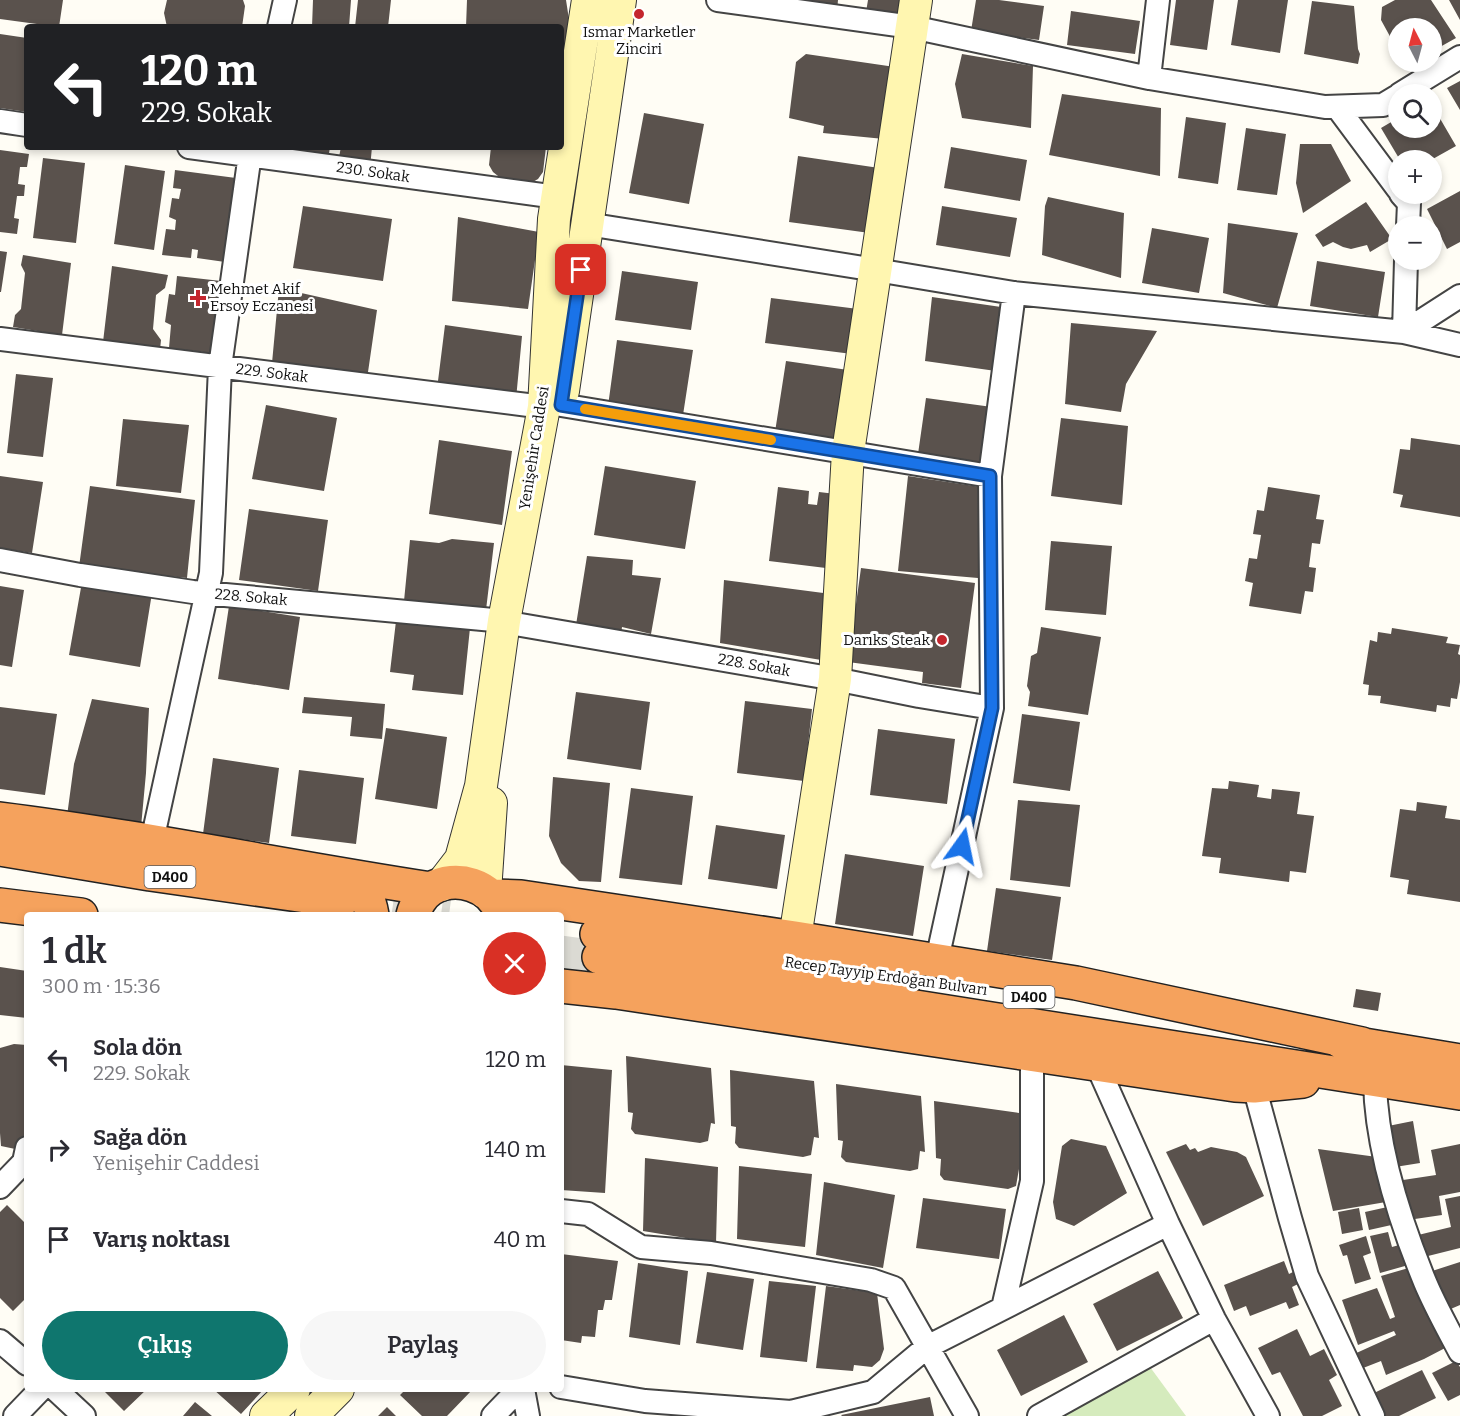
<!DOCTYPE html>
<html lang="tr">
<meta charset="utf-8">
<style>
:root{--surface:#fff;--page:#f7f7f7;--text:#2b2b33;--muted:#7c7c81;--accent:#0f766e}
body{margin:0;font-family:Bitter,serif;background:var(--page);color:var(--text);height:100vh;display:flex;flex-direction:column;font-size:22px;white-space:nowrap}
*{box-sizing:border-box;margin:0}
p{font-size:20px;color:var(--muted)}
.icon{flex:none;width:33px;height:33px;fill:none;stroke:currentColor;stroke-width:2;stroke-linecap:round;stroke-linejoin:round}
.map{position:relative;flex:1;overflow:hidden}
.details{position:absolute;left:24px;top:912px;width:540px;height:480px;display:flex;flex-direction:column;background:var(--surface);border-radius:6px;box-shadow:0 3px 9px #0003}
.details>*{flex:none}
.top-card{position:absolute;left:24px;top:24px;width:540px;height:126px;border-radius:6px;box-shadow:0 3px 9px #0003;background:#202124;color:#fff;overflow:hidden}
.needle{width:39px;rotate:354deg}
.fabs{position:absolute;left:1388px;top:18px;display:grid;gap:12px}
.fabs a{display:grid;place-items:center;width:54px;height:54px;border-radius:50%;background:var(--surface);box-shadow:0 3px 9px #0003;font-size:30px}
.pin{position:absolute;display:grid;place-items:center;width:51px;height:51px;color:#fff;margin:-26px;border-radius:12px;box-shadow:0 3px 9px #0006}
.me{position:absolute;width:66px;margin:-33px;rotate:12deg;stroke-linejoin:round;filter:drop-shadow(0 0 4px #0008)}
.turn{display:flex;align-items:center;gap:21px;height:126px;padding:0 18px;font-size:27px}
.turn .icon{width:78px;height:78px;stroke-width:2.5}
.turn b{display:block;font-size:42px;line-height:51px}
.round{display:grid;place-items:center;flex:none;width:63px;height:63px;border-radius:32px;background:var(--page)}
.head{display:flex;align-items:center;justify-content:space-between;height:102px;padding:0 18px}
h1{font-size:36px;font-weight:600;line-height:45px}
.action{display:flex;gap:12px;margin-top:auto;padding:12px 18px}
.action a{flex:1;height:69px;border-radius:36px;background:var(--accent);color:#fff;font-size:24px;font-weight:600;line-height:69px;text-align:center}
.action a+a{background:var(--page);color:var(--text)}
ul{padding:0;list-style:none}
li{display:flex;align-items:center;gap:18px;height:90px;padding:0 18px}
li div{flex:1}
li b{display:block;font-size:22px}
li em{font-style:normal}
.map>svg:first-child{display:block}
.green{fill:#d5ebbd}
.building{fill:#5a524d}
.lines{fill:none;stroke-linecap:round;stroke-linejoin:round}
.highway-tunnel{stroke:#dbdad3;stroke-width:33;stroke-dasharray:33 16;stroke-linecap:butt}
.street-casing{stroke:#444;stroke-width:26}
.secondary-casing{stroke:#333;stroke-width:34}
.highway-casing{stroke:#222;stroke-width:36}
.street{stroke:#fff;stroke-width:22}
.secondary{stroke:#fff6b0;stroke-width:32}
.highway{stroke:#f5a25d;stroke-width:33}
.route-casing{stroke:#114b97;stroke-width:15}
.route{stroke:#1a73e8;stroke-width:10}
.slow{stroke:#f59e0b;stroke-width:10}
.poi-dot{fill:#c4262e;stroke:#fff;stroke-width:2}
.labels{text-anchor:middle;stroke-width:6;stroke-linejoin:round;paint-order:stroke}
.shield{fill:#fff;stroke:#585858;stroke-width:1.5}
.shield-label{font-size:14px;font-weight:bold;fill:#111}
.poi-label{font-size:15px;fill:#111;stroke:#fff}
.street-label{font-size:15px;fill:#111;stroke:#fff}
</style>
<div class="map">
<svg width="1460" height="1416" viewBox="0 0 1460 1416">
<rect width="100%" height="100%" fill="#fffdf5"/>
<!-- green -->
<path class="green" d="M 1150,1367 L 1186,1416 L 1063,1416 Z"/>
<!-- building -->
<path class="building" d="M 0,0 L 63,0 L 59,27 L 0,19 Z
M 167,0 L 243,0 L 245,6 L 242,27 L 167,27 L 164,13 Z
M 313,0 L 351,0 L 349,27 L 312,27 Z
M 358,0 L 391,0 L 388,27 L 355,27 Z
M 467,0 L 566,0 L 570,26 L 562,69 L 561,69 L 561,27 L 466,27 Z
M 783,0 L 838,0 L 837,11 Z
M 868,0 L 907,0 L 905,17 L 866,12 Z
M 976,0 L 999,0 L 1044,6 L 1039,40 L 971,31 Z
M 1176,0 L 1214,0 L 1207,50 L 1170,45 Z
M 1238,0 L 1288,0 L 1280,53 L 1231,45 Z
M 1395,0 L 1431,0 L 1456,38 L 1431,52 L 1431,28 L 1398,28 L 1398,51 L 1381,20 L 1382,7 Z
M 1449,0 L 1460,0 L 1460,20 Z
M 1312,1 L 1354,6 L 1358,49 L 1360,54 L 1358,64 L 1304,54 Z
M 1071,11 L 1140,21 L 1135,54 L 1067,45 Z
M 0,34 L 27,38 L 27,112 L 0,108 Z
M 806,54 L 895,67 L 884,139 L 823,133 L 824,126 L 789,118 L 796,62 Z
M 962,54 L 1033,66 L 1031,128 L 962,118 L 955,84 Z
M 1460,81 L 1460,110 L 1447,88 Z
M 1062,94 L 1161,108 L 1160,176 L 1049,155 Z
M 1431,103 L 1456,146 L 1431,160 L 1400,160 L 1381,128 L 1398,118 L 1398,128 L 1431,128 Z
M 644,113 L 704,124 L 689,204 L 629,193 Z
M 1186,117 L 1226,123 L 1218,184 L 1178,178 Z
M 1246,128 L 1286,134 L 1277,195 L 1237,190 Z
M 1300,144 L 1331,144 L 1351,181 L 1303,213 L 1296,183 Z
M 298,147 L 330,147 L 328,160 L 297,155 Z
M 341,147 L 372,147 L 370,168 L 338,162 Z
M 491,147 L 546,147 L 543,172 L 538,179 L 531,183 L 503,180 L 493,172 L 489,165 Z
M 951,147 L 1027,160 L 1020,201 L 944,188 Z
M 0,150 L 29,154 L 27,167 L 20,167 L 18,184 L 25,185 L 24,196 L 17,196 L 14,218 L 19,219 L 17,234 L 0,232 Z
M 798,156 L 886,169 L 877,234 L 789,222 Z
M 43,158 L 85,163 L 76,243 L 33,238 Z
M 125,165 L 165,171 L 154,250 L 114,244 Z
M 175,170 L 236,178 L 225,262 L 197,258 L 198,250 L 192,249 L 191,258 L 162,255 L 166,229 L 175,230 L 176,220 L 169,217 L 172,198 L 179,199 L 181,189 L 173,188 Z
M 1460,191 L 1460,242 L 1447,249 L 1427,209 Z
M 1048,197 L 1124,213 L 1121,278 L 1042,255 L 1045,206 Z
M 1366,202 L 1392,239 L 1370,252 L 1367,245 L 1351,249 L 1343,247 L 1333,242 L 1323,247 L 1315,235 Z
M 303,206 L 392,219 L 383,281 L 293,268 Z
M 942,206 L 1017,218 L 1010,257 L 936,245 Z
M 458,217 L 539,232 L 528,309 L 452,301 Z
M 1228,223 L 1298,233 L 1277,308 L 1223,293 Z
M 1152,228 L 1209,238 L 1199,293 L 1142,283 Z
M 0,251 L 7,252 L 1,292 L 0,292 Z
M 23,255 L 71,263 L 62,335 L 13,327 L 15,315 L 21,309 L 25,273 L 21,265 Z
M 1317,261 L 1385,272 L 1378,317 L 1310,306 Z
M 112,266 L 168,275 L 165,288 L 156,295 L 153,329 L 161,340 L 160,350 L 103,342 Z
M 622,271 L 698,282 L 691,330 L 615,320 Z
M 177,276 L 221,281 L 212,353 L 169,348 L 171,325 L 165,322 L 169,294 L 175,295 Z
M 279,288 L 377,310 L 367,379 L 272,363 Z
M 932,297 L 1008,308 L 1003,372 L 925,361 Z
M 771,298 L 866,310 L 860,355 L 765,343 Z
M 1071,323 L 1157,331 L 1126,384 L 1121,412 L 1065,404 Z
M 445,325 L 522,336 L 516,399 L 437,389 Z
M 617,340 L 693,350 L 683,415 L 608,406 Z
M 786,361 L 855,371 L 844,442 L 775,432 Z
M 16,374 L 53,378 L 43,457 L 7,453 Z
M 926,398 L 992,407 L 983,470 L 917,461 Z
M 266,405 L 337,418 L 324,491 L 252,479 Z
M 1061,418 L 1128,426 L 1122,505 L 1051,496 Z
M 123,419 L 189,425 L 181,493 L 116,486 Z
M 1411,438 L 1460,445 L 1460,517 L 1400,507 L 1403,495 L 1393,493 L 1400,449 L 1410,450 Z
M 439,440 L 512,451 L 502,525 L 429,514 Z
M 605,466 L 696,481 L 685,549 L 594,535 Z
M 0,476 L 43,482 L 32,553 L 0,548 Z
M 908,476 L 987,488 L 978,578 L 898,571 Z
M 90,486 L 195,500 L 187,578 L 79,567 Z
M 778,487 L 809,491 L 808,504 L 817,505 L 819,492 L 844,495 L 834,569 L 769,561 Z
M 1268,487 L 1320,495 L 1316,519 L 1324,520 L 1320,544 L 1312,543 L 1309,567 L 1316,568 L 1313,592 L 1305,591 L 1301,614 L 1249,606 L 1253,583 L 1245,581 L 1249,558 L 1257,559 L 1261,535 L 1253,534 L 1257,510 L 1264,511 Z
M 249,509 L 328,520 L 318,591 L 239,580 Z
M 452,539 L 494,543 L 486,610 L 404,601 L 410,540 L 439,543 Z
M 1051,541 L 1112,546 L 1106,615 L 1045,610 Z
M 587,556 L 633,560 L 632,575 L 661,578 L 651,634 L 622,627 L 621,635 L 576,625 Z
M 861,568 L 975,583 L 961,688 L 922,683 L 923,672 L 848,662 Z
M 724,580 L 831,594 L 827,661 L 720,643 Z
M 82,582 L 152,593 L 140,667 L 69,655 Z
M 0,586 L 24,590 L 12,667 L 0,665 Z
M 229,606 L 300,617 L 289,690 L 218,679 Z
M 396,621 L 470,628 L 463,695 L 412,690 L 414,675 L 390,672 Z
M 1041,627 L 1101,637 L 1088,715 L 1028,706 L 1030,692 L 1027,686 L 1031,656 L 1037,653 Z
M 1392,628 L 1448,637 L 1446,643 L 1460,645 L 1458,654 L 1460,655 L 1460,682 L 1457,699 L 1451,698 L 1450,707 L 1437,705 L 1436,712 L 1380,703 L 1381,696 L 1368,695 L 1369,685 L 1363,684 L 1370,640 L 1377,642 L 1378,632 L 1391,634 Z
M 576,692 L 650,702 L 641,770 L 567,759 Z
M 304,697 L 385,704 L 382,739 L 350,736 L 352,717 L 302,713 Z
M 92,699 L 149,708 L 146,773 L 141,827 L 67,816 L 74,764 Z
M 745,701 L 812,709 L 804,781 L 737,773 Z
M 0,707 L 57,714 L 45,795 L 0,789 Z
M 1022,714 L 1080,722 L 1070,791 L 1013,783 Z
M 386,728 L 447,737 L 437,809 L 375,799 Z
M 878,729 L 955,739 L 947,804 L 870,795 Z
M 213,758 L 279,768 L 269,843 L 203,834 Z
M 299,770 L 364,778 L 356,844 L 291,836 Z
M 553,777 L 610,783 L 601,882 L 579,881 L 561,863 L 549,836 Z
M 1229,781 L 1259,785 L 1257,797 L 1271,799 L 1272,789 L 1300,792 L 1297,814 L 1314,816 L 1306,873 L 1290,871 L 1289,882 L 1219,873 L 1221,858 L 1202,856 L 1212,788 L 1228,789 Z
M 631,788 L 693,796 L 682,885 L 619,878 Z
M 1018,800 L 1080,805 L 1070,887 L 1010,880 Z
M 1417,802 L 1447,806 L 1445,818 L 1460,820 L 1460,902 L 1407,894 L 1409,880 L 1390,877 L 1400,809 L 1416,811 Z
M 716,825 L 785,835 L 777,889 L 708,879 Z
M 845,854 L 924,866 L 913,936 L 835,924 Z
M 996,888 L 1061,897 L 1052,960 L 987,951 Z
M 0,967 L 27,971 L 27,1018 L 0,1015 Z
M 1356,989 L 1381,993 L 1378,1011 L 1353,1007 Z
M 14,1044 L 27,1045 L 27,1097 L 23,1147 L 20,1150 L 1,1146 L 0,1133 L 0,1048 Z
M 626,1056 L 711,1068 L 715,1124 L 711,1123 L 708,1141 L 700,1143 L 635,1134 L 631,1129 L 633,1113 L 628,1112 Z
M 561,1065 L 612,1070 L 605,1193 L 561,1190 Z
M 730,1070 L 814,1081 L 819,1138 L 814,1137 L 811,1155 L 803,1157 L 739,1148 L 735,1143 L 736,1127 L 731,1126 Z
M 836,1084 L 921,1096 L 925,1152 L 920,1151 L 918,1169 L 910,1171 L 846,1162 L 841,1157 L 843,1141 L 838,1140 Z
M 934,1101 L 1019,1113 L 1024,1169 L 1019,1169 L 1016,1186 L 1008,1189 L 944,1180 L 940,1175 L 941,1159 L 936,1158 Z
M 1413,1121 L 1420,1163 L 1395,1167 L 1388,1126 Z
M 1071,1139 L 1106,1146 L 1127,1193 L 1074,1226 L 1056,1219 L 1053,1202 L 1062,1146 Z
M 1186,1144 L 1190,1150 L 1195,1148 L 1198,1152 L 1211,1147 L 1237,1152 L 1246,1157 L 1264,1196 L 1203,1226 L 1166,1152 Z
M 1460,1144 L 1460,1192 L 1439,1196 L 1442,1215 L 1408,1220 L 1403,1180 L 1436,1175 L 1431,1150 Z
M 1318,1149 L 1377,1157 L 1386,1202 L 1333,1211 Z
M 645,1158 L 718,1167 L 716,1243 L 643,1231 Z
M 739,1166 L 812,1174 L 805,1247 L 737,1239 Z
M 824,1182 L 895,1195 L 883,1268 L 816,1255 Z
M 1460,1196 L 1460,1248 L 1420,1258 L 1414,1236 L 1451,1227 L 1445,1199 Z
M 923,1198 L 1006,1209 L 999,1259 L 916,1248 Z
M 7,1205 L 27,1225 L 27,1297 L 13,1311 L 0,1298 L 0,1212 Z
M 1392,1206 L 1396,1224 L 1369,1230 L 1365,1212 Z
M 1359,1208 L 1363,1230 L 1342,1234 L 1338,1212 Z
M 1388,1232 L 1392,1247 L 1406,1243 L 1412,1264 L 1380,1273 L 1370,1236 Z
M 1366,1236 L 1371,1253 L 1363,1256 L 1371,1279 L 1355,1284 L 1347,1255 L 1343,1256 L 1339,1245 Z
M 561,1254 L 618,1261 L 612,1300 L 605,1300 L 603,1310 L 598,1310 L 595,1337 L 582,1336 L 581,1343 L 561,1340 Z
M 1284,1261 L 1289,1274 L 1293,1272 L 1298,1284 L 1292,1287 L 1299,1305 L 1289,1309 L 1286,1302 L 1250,1316 L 1246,1306 L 1234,1311 L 1224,1285 Z
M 1460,1262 L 1460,1305 L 1446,1311 L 1429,1272 Z
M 638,1263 L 688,1271 L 680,1345 L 629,1337 Z
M 1412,1267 L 1447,1347 L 1424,1359 L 1386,1375 L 1381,1361 L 1358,1370 L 1352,1355 L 1396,1335 L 1394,1331 L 1358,1345 L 1342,1300 L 1377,1288 L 1390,1319 L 1395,1317 L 1381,1276 Z
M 1158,1271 L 1183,1318 L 1117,1351 L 1093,1304 Z
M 707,1272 L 754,1279 L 743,1350 L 696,1343 Z
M 769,1281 L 816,1286 L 807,1362 L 760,1357 Z
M 826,1286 L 877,1293 L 884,1349 L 880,1360 L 872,1367 L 854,1365 L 853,1371 L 816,1368 Z
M 1064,1315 L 1088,1362 L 1021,1396 L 997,1350 Z
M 1297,1329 L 1310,1356 L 1324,1349 L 1337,1375 L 1329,1380 L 1342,1406 L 1322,1416 L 1303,1416 L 1280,1372 L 1272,1375 L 1258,1348 Z
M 1456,1361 L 1460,1367 L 1460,1395 L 1448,1401 L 1432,1373 Z
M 1422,1370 L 1436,1398 L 1399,1416 L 1385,1416 L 1374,1393 Z
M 102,1389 L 147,1389 L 124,1411 Z
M 213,1389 L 264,1389 L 241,1414 Z
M 406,1389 L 473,1389 L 447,1416 L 422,1416 L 400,1395 Z
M 930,1397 L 934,1416 L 842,1416 L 841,1415 Z
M 195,1402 L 212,1416 L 183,1416 Z
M 387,1407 L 396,1416 L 378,1416 Z"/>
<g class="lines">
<!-- highway-tunnel -->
<path class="highway-tunnel" d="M 344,901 L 449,915
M 561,952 L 599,957"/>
<!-- street casing -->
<g class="street-casing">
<path id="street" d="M 718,0 L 912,27 L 1149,78 L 1325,107 L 1383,105 L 1398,96
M 279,27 L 285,0
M 1149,78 L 1158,0
M 1400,94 L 1460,57
M 1337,107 L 1398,189
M 0,121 L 27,125
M 189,147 L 557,197
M 1401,194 L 1409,203 L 1408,226
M 587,224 L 876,270 L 1014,293 L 1404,332 L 1460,345
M 1406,260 L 1404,332 L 1460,296
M 0,339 L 544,407
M 561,405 L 990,476
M 0,560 L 80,575 L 193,592 L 504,621
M 515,624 L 835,679 L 919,696 L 992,708
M 152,841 L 211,573 L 220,367 L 251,147
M 937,960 L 992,708 L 990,476 L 1014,293
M 1097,1065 L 1168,1224 L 1214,1319 L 1268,1416
M 1375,1081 C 1376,1146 1400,1221 1425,1282 C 1435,1306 1448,1329 1460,1352
M 1254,1086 L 1290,1218 L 1307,1276 L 1373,1416
M 0,1187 L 24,1162 L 27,1148
M 561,1211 L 588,1214 L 641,1247 L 711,1253 L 871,1280 L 894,1288 L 967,1416
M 1003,1308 L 1032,1181 L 1032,1055
M 0,1341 L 27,1364
M 561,1387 L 645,1401 L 791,1412 L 873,1392 L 927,1347 L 1168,1224
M 55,1389 L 84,1416
M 523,1389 L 528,1416
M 15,1416 L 41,1389
M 493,1416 L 519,1389
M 1039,1416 L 1214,1319"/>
</g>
<!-- secondary casing -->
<g class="secondary-casing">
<path id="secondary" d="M 563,391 L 620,0
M 441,885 L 461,859 L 481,786 L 504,621 L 544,407 L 554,219 L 588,0
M 485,892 L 491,803
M 795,938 L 835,679 L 848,452 L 916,0
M 266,1416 L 294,1389
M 311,1416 L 338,1389"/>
</g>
<!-- highway casing -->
<g class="highway-casing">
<path id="highway" d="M 0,819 C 144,837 287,867 431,889
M 0,849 L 150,874 L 341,901
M 351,877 C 364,890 369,897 372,915
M 491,896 L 521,897 L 795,938 L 1076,983 L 1362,1044
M 0,905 L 81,915
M 413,915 C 415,906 423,894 431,889 C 456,874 492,885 501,913
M 597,934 L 906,978
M 599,957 L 1460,1093
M 561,986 L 616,992 L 1235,1085 L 1254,1086 L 1303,1081
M 1340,1041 L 1460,1061"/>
</g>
<!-- street -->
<use href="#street" class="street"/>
<!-- secondary -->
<use href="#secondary" class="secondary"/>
<!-- highway -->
<use href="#highway" class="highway"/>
</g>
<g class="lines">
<!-- route casing -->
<g class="route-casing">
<path id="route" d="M 581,270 L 561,405 L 990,476 L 992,708 L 962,846"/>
</g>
<!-- route -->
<use href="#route" class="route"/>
<!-- slow -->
<path class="slow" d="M 585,409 L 771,440"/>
</g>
<!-- markers -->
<g class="poi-dot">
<circle cx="639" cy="14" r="6"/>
<path d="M195 289h6v6h6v6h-6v6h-6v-6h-6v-6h6z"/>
<circle cx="942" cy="640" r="6"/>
</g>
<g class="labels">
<!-- shield labels -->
<g class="shield">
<rect x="144.5" y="866" width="51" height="22" rx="4.5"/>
<rect x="1003.5" y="986" width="51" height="22" rx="4.5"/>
</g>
<g class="shield-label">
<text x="170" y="882">D400</text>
<text x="1029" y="1002">D400</text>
</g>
<!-- poi labels -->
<g class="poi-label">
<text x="639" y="37">Ismar Marketler<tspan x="639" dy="17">Zinciri</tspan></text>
<text x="210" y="294" text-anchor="start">Mehmet Akif<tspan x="210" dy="17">Ersoy Eczanesi</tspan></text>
<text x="930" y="645" text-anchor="end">Darıks Steak</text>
</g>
<!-- street labels -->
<g class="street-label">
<text transform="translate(373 172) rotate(8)" y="5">230. Sokak</text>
<text transform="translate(272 373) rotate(7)" y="5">229. Sokak</text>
<text transform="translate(534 448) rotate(-81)" y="5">Yenişehir Caddesi</text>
<text transform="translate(251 597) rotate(5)" y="5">228. Sokak</text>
<text transform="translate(754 665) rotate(10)" y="5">228. Sokak</text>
<text transform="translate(886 976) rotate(8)" y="5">Recep Tayyip Erdoğan Bulvarı</text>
</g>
</g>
</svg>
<div class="fabs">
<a><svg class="needle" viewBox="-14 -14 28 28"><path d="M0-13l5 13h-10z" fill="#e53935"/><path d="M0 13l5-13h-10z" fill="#7c7c81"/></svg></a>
<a><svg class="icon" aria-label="search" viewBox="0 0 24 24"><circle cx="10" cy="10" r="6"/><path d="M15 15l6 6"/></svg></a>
<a>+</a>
<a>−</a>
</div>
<div class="pin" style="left:581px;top:270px;background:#d93025"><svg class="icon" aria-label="arrive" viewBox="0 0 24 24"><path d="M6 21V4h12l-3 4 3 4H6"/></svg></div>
<svg class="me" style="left:962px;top:846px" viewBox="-20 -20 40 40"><path d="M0-17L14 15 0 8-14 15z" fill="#1a73e8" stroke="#fff" stroke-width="4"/></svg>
<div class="top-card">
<div class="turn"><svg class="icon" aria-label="left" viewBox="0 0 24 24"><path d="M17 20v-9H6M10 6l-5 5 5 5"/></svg><div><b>120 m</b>229. Sokak</div></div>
</div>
<section class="details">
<div class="head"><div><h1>1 dk</h1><p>300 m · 15:36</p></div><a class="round" style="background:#d93025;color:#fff"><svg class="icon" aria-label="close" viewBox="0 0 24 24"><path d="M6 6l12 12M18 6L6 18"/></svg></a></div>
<ul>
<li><svg class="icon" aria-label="left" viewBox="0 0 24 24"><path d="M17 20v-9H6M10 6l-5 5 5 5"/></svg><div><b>Sola dön</b><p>229. Sokak</p></div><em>120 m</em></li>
<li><svg class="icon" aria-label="right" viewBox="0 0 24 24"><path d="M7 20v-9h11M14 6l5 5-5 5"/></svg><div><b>Sağa dön</b><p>Yenişehir Caddesi</p></div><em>140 m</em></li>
<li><svg class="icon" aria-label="arrive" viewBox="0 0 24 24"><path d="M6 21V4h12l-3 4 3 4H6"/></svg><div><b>Varış noktası</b></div><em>40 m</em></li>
</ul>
<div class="action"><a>Çıkış</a><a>Paylaş</a></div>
</section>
</div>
